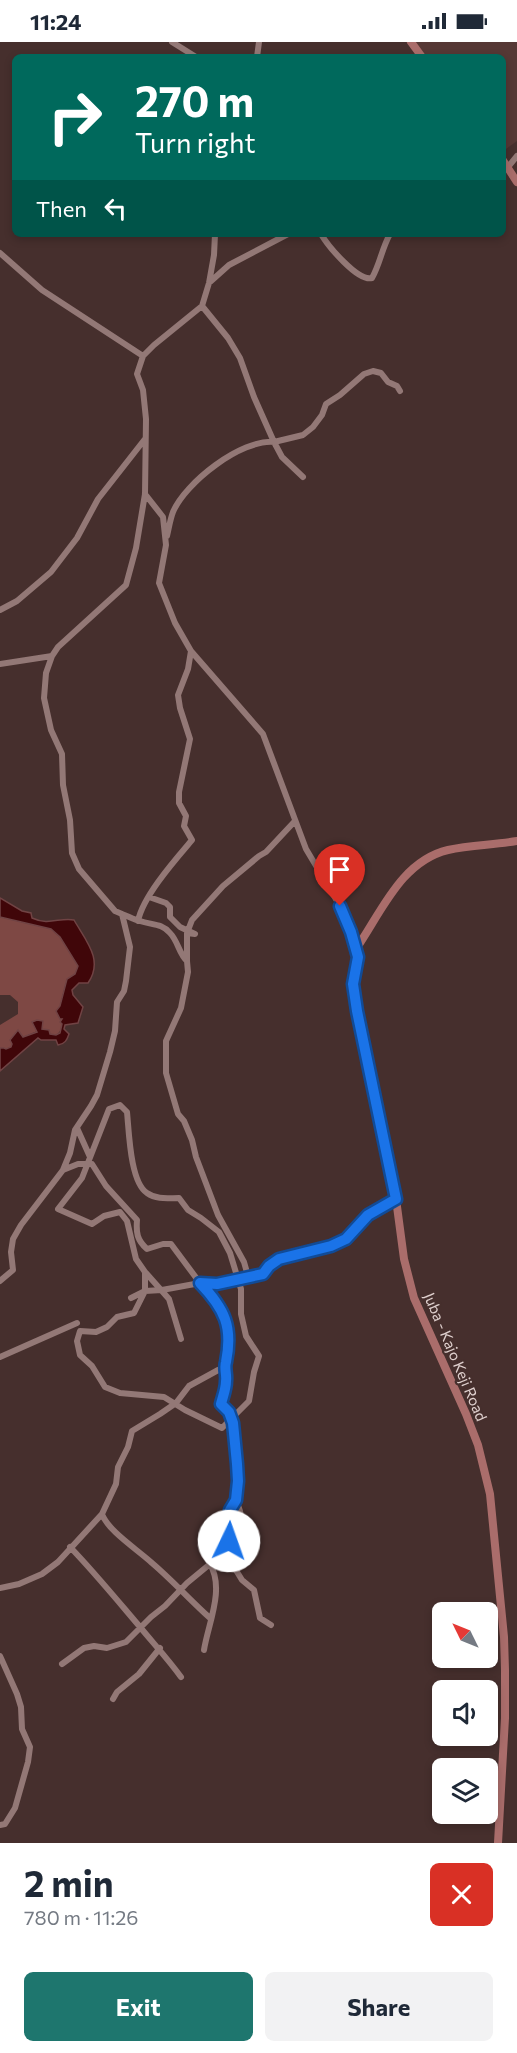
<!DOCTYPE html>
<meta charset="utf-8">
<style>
:root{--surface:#fff;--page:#f2f2f3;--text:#1f2937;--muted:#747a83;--accent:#1e766e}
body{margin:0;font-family:Commissioner,sans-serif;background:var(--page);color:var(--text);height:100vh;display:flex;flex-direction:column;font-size:22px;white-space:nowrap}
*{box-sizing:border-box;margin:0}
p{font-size:20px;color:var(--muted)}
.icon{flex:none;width:33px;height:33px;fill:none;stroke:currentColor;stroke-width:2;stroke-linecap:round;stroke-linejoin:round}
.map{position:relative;height:1801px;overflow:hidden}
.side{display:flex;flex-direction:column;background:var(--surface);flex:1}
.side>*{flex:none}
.guide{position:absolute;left:12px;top:12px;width:494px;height:183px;border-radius:9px;box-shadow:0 3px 9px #0003;background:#00695c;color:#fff;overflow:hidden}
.needle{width:39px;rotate:313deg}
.controls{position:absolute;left:432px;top:1560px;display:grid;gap:12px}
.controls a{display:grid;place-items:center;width:66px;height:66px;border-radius:9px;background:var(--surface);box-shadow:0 3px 9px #0003;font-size:30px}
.pin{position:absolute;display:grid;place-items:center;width:51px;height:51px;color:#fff;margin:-62px -26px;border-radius:50% 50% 50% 0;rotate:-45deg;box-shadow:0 0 6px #0007}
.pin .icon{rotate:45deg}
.me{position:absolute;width:66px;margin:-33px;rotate:3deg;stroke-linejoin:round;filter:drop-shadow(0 0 4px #0008)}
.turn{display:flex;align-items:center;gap:21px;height:126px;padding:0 24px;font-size:27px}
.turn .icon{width:78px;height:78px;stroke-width:2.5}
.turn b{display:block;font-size:42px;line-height:51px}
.then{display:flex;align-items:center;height:57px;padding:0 24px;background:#0003;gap:12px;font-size:22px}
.round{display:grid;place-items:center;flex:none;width:63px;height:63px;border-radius:9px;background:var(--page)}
.summary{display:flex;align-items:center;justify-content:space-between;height:102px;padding:0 24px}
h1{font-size:36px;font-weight:700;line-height:45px}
.primary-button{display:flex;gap:12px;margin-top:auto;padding:12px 24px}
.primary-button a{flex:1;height:69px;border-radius:9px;background:var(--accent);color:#fff;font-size:24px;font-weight:700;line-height:69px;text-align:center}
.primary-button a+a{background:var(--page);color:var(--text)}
.status{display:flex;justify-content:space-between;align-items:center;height:42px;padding:0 30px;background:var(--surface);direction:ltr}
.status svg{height:16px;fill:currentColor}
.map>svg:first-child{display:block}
.built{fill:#563835}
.green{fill:#7e4844}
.water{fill:#400609;stroke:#704344;stroke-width:1.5}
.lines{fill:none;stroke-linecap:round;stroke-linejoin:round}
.minor{stroke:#937876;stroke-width:6}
.secondary{stroke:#aa6d6b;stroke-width:8}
.route-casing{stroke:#114b97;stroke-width:15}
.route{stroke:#1a73e8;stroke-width:10}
.labels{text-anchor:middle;stroke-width:4.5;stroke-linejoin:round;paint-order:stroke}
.street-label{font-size:15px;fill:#e0d1cf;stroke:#462f2d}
</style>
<div class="status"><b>11:24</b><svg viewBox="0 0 49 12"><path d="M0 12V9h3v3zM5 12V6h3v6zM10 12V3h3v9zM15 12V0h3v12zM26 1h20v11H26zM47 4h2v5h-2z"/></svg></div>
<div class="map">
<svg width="517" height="1801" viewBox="0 0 517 1801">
<rect width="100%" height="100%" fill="#462f2d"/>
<!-- built -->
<path class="built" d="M 408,0 L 517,0 L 517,99 L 506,107 L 503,103 L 502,15 L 419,15 Z"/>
<!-- green -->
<path class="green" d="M 0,875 L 51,887 L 60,895 L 78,924 L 75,932 L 67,937 C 65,945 62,953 61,961 C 60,972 67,985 56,993 L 50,992 L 42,987 L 23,995 L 18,989 L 12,999 L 11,1005 L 6,1007 L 4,1006 L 0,1006 L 0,983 L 18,972 L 18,960 L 10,953 L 0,953 Z"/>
<!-- water -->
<path class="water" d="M 0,856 L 22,869 L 31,871 L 32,876 C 49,884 60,875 74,878 C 86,899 104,918 88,941 L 79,941 L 72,948 L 73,953 L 83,965 L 78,981 L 65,983 L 64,987 L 69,992 C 67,998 65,1002 58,1003 L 56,998 L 41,998 L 38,996 L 0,1029 L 0,1006 L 4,1006 L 6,1007 L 11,1005 L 12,1002 L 10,998 L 18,988 L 23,995 L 37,990 L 32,980 L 37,978 L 43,979 L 42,987 L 49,988 L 50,992 L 56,993 L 60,991 L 62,982 L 60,980 L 62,977 L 60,977 L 56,969 L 60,964 L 67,937 L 75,932 L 78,924 L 60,895 L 51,887 L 0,875 Z"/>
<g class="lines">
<!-- minor -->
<path class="minor" d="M 172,0 L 196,15
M 257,15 L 259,0
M 508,125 L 517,114
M 321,192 C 328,204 358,240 372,236 C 380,222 382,206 390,192
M 0,211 L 42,248 L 143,314
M 210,240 L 229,223 L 288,192
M 303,435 L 282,415 L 274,400 L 303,393 L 313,385 L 322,373 L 326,362 L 340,353 L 364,332 L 373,329 L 381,331 L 388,340 L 397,344 L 400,349
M 145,452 L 163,475 L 166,503 L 159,541 L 175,581 L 191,609 L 263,692 L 306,807 L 340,864 L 351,890 L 356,907
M 167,494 C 169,486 170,478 173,470 C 185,441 241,397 274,400 L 254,355 L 240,316 L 228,296 L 202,264
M 0,568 L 17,559 L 51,530 L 77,496 L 98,457 L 145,397
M 0,622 L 52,614 L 58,605 L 126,543 L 136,506 L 145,452 L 146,377 L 143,348 L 137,332 L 143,314 L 154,303 L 202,264 L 209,241 L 214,213 L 215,192
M 149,855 L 166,861 L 170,865 L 170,875 L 180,885 L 195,892 L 187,891
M 122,872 C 128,874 134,878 140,879 C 151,883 162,881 170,891 C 178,899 179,912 187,919 L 188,930 L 181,966 L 166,999 L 166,1031 L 178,1072 L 184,1079 L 192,1098 L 196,1115 L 218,1173 L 244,1220 L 248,1234 L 263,1232 C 281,1209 308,1214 332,1204 C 348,1197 354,1184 367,1174 C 375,1167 387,1162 396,1157
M 138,879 C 143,854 175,818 192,798 L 184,784 L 186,774 L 179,761 L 179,750 L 190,697 L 180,666 L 178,653 L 188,627 L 191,609
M 187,919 L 187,891 L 192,878 L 223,844 L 259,814 L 266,810 L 295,779
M 120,1063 L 127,1070 C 129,1089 130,1140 147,1151 C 157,1158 168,1156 179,1156 L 188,1168 L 201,1176 L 219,1190 L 230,1211 L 241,1247 L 241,1272 L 246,1294 L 259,1314 L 254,1330 L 249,1359 L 222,1386 L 185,1368 L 164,1355 L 120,1351 L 105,1345 L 92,1324 L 80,1313 L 77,1299 L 80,1289 L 96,1290 L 107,1285 L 117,1275 L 134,1271 L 145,1249 L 145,1230 L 136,1217 L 127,1179 L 120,1170 L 104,1174 L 92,1182 L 58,1167 L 82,1136 L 109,1067 Z
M 77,1086 L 90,1115
M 63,1128 L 78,1122 L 92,1122 L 106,1144 L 137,1178 C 136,1191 137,1198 147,1207 L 163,1202 L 171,1202 L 200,1241 L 217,1242 L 248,1234
M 146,1231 L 169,1257 L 181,1297
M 0,1239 L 13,1228 L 11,1210 L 13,1197 L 21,1183 L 63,1128 L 70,1111 L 75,1088 L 91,1064 L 97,1053 L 110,1010 L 115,989 L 117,960 L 124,949 L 126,939 L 130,905 L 122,872 L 115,869 L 79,827 L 72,811 L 70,778 L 63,743 L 62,712 L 51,688 L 44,656 L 46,631 L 52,614
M 0,1315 L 77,1281
M 225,1321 L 226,1337 L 221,1362 L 229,1370 L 233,1381 L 238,1439 L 236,1458 L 240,1469 L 243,1489 L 234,1525 L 242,1538 L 254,1548 L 260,1576 L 271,1583
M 102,1472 C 108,1489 138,1508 152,1521 C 172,1538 190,1558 210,1576
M 70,1505 C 95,1531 117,1558 140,1585 C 154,1602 168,1617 181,1635
M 0,1546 L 19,1542 L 42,1532 L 58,1520 L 102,1472 L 116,1442 L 118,1425 L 128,1405 L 132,1389 L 160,1372 L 176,1361 L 189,1344 L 220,1327 L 228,1314 L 227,1278 L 210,1252 L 200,1241 L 162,1248 L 145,1249 L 131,1256
M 204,1608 C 208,1582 225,1547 210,1522
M 0,1614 L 17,1652 L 21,1665 L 22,1687 L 30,1705 L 28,1720 L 15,1766 L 5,1782 L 0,1783
M 62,1622 L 84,1606 L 94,1604 L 107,1606 L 126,1600 L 151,1575 L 165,1564 L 187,1541 L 210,1522 L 214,1517 L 228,1505 L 232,1486 L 230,1477 L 230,1469 L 236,1458
M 113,1657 L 117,1650 L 139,1632 L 160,1606"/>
<!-- secondary -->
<path class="secondary" d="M 411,0 L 422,15
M 502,117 L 517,140
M 498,1801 L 505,1676 L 505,1628 L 504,1595 L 490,1452 L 478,1403 L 466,1372 L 414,1256 L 404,1217 L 396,1157 L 357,969 L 353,942 L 358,915 L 356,907 C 381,871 401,819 448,808 C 470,803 494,803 517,799"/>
</g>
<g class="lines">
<!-- route casing -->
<g class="route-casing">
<path id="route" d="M 229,1499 L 232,1486 L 230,1477 L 230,1468 L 236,1458 L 238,1439 L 237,1422 L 233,1381 L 229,1370 L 221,1362 C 223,1354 226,1347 226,1339 C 227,1333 224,1326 226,1320 C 233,1285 225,1267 200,1241 L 217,1242 L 263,1232 L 269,1224 L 279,1217 L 331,1204 L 346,1197 L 368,1173 L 396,1157 L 357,969 L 353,942 L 358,915 L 351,890 L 340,864"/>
</g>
<!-- route -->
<use href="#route" class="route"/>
</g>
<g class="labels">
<!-- street labels -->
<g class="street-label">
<text transform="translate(455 1315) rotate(67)" y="5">Juba - Kajo Keji Road</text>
</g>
</g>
</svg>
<div class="controls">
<a><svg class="needle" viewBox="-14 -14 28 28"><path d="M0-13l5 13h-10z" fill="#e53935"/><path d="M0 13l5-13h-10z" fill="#747a83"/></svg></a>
<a><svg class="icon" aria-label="sound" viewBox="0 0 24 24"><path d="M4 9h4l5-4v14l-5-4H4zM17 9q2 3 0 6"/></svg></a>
<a><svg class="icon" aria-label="layers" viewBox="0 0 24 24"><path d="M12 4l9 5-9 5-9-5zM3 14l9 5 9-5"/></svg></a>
</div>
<div class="pin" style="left:340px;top:864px;background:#d93025"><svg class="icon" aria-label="arrive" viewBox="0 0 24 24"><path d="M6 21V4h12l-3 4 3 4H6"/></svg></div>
<svg class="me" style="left:229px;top:1499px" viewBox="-20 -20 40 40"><circle r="19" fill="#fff"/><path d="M0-13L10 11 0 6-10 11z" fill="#1a73e8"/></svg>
<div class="guide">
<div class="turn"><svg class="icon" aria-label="right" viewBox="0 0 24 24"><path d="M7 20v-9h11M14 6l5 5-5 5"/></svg><div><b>270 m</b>Turn right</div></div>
<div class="then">Then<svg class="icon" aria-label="left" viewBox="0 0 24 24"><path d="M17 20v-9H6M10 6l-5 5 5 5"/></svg></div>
</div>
</div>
<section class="side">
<div class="summary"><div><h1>2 min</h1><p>780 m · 11:26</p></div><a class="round" style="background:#d93025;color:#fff"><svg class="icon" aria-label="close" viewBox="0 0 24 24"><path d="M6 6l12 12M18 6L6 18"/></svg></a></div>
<div class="primary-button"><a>Exit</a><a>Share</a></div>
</section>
